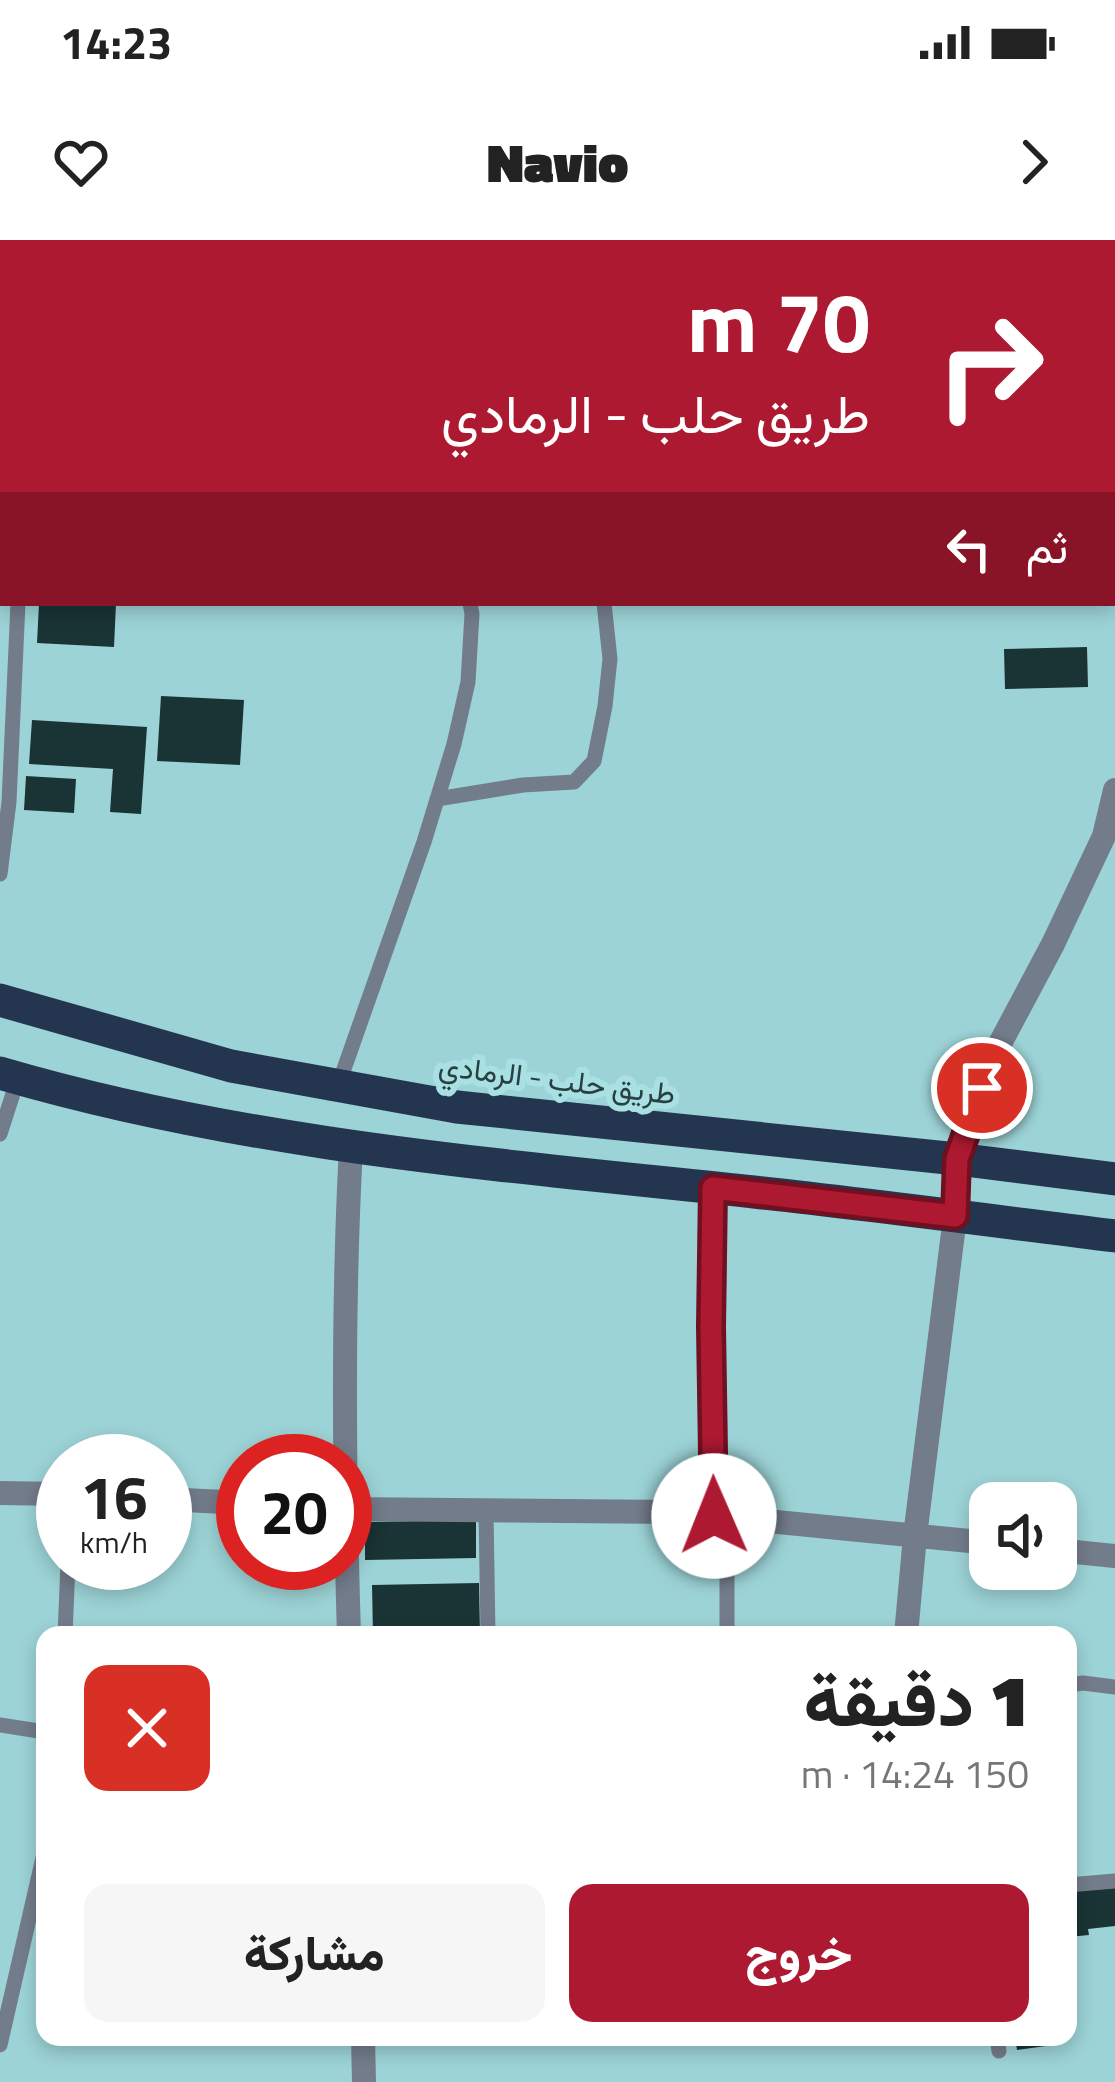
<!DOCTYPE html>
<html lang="ar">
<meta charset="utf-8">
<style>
:root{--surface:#fff;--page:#f6f6f6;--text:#222;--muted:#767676;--accent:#ad1931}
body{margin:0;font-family:"Titillium Web",Vazirmatn,sans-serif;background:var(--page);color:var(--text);direction:rtl;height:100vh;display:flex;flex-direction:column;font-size:45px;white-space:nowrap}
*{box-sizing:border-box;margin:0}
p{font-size:39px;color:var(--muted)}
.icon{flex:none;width:66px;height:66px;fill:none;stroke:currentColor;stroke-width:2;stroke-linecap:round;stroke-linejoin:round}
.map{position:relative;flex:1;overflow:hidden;direction:ltr}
.side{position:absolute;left:36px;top:1386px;width:1041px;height:420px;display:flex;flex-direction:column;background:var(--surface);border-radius:24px;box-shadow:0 6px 18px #0003;direction:rtl}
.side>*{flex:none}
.banner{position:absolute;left:0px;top:0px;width:1116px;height:366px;box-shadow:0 6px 18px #0003;direction:rtl;background:#ad1931;color:#fff;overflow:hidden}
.tools{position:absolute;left:969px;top:1242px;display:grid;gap:24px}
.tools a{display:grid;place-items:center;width:108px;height:108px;border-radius:24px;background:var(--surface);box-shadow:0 6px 18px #0003;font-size:60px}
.speed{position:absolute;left:36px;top:1194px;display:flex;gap:24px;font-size:60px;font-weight:700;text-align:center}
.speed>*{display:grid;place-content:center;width:156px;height:156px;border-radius:50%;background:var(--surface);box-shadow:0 6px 18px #0003;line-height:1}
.speed small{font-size:30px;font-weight:400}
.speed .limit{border:18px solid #d22;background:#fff;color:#111}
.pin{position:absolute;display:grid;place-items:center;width:102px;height:102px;color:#fff;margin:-51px;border:6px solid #fff;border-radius:50%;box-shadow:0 3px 12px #0007}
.me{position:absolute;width:132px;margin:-66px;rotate:359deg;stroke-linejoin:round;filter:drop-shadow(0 0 9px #0008)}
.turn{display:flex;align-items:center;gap:42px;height:252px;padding:0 48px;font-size:54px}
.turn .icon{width:156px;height:156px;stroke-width:2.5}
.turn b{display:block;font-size:84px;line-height:102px}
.then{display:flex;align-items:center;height:114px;padding:0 48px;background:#0003;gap:24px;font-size:45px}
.round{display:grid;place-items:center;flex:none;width:126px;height:126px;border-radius:24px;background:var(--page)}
.head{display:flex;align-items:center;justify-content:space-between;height:204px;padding:0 48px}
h1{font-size:72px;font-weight:800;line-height:90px}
.primary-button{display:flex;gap:24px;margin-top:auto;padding:24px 48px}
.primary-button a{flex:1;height:138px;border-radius:24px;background:var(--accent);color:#fff;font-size:48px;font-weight:800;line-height:138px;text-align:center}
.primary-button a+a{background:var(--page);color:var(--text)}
.status{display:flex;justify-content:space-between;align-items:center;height:84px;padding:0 60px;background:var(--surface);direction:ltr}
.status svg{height:33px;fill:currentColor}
header{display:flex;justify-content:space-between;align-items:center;height:156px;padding:0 48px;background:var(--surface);font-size:54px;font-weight:800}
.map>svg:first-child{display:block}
.building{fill:#1a3335}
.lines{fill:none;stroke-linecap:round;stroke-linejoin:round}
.service{stroke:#737c8b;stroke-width:15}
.minor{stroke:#737c8b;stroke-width:24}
.trunk{stroke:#243550;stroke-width:33}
.route-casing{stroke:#701020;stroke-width:30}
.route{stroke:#ad1931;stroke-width:21}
.labels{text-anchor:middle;stroke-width:12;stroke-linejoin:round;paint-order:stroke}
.street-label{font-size:30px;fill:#294041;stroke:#a8e0e3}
</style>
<div class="status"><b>14:23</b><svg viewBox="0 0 49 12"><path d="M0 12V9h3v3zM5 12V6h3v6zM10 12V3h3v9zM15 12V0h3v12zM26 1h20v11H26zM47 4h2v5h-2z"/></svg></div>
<header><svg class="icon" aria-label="forward" viewBox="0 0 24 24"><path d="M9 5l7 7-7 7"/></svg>Navio<svg class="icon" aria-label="heart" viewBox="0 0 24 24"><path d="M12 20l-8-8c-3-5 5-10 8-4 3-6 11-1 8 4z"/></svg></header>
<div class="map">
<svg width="1115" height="1842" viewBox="0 0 1115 1842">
<rect width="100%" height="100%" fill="#9cd3d6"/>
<!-- building -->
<path class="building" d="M 39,363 L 116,363 L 114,407 L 37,403 Z
M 1087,407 L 1088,447 L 1005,449 L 1004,409 Z
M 161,456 L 244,460 L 240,525 L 157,521 Z
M 32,480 L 147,487 L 141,574 L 110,572 L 113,529 L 29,524 Z
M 26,536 L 76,539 L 74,573 L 24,570 Z
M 476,1280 L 476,1318 L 365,1320 L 365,1282 Z
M 479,1343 L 480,1395 L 373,1395 L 372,1345 Z
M 1115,1646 L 1115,1686 L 1088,1689 L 1089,1695 L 1068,1697 L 1068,1652 Z
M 1015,1797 L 1045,1797 L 1046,1806 L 1017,1810 Z"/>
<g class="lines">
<!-- service -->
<path class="service" d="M 554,3 L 555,0
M 672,3 L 673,0
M 0,301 L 3,301
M 437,559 L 523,545 L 574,542 L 594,521 L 605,466 L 610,419 L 604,363
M 0,634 L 9,562 L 18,363
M 338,846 L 424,602 L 454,504 L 468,442 L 472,374 L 470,363
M 0,894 L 18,838
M 713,948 L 711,1087 L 714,1276
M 486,1270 L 488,1395
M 727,1277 L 727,1395
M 65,1395 L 68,1323
M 1068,1445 L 1083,1443 L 1115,1447
M 0,1485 L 45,1492
M 1068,1645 L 1115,1641
M 997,1797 L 999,1811
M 0,1805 L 45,1609"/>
<!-- minor -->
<path class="minor" d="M 0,1253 L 63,1254
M 165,1259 L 243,1263
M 345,1269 L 675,1272 L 990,1303
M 1056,1310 L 1115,1316
M 349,1395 C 344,1233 342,1070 351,908
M 906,1395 L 915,1296 L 955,977 L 957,919 L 995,813 L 1053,704 L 1104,596 L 1115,550
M 363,1797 L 364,1842"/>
<!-- trunk -->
<path class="trunk" d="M 0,760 L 231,826 L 457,867 L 957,919 L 1115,939
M 0,833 C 245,905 501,925 754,952 C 874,965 995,981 1115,996"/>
</g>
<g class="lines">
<!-- route casing -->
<g class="route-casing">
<path id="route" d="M 714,1276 L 711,1087 L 713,948 L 955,976 L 957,919 L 982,848"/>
</g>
<!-- route -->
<use href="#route" class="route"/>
</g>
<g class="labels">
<!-- street labels -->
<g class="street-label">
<text transform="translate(557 840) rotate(7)" y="10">طريق حلب - الرمادي</text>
</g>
</g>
</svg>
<div class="tools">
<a><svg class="icon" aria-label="sound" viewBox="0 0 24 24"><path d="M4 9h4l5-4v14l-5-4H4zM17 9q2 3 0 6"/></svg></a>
</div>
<div class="speed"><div>16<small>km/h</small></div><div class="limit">20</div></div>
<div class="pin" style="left:982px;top:848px;background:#d93025"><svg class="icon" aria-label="arrive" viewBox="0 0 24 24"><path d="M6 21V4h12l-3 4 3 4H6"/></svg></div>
<svg class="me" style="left:714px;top:1276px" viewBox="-20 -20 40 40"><circle r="19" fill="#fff"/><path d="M0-13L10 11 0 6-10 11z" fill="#ad1931"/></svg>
<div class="banner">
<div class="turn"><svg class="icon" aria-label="right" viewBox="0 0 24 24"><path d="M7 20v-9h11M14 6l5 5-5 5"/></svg><div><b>70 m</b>طريق حلب - الرمادي</div></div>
<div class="then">ثم<svg class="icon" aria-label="left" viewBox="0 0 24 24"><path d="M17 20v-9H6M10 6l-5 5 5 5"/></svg></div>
</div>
<section class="side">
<div class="head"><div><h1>1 دقيقة</h1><p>150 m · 14:24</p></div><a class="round" style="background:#d93025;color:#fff"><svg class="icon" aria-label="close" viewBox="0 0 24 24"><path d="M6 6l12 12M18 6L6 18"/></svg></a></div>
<div class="primary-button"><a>خروج</a><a>مشاركة</a></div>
</section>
</div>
